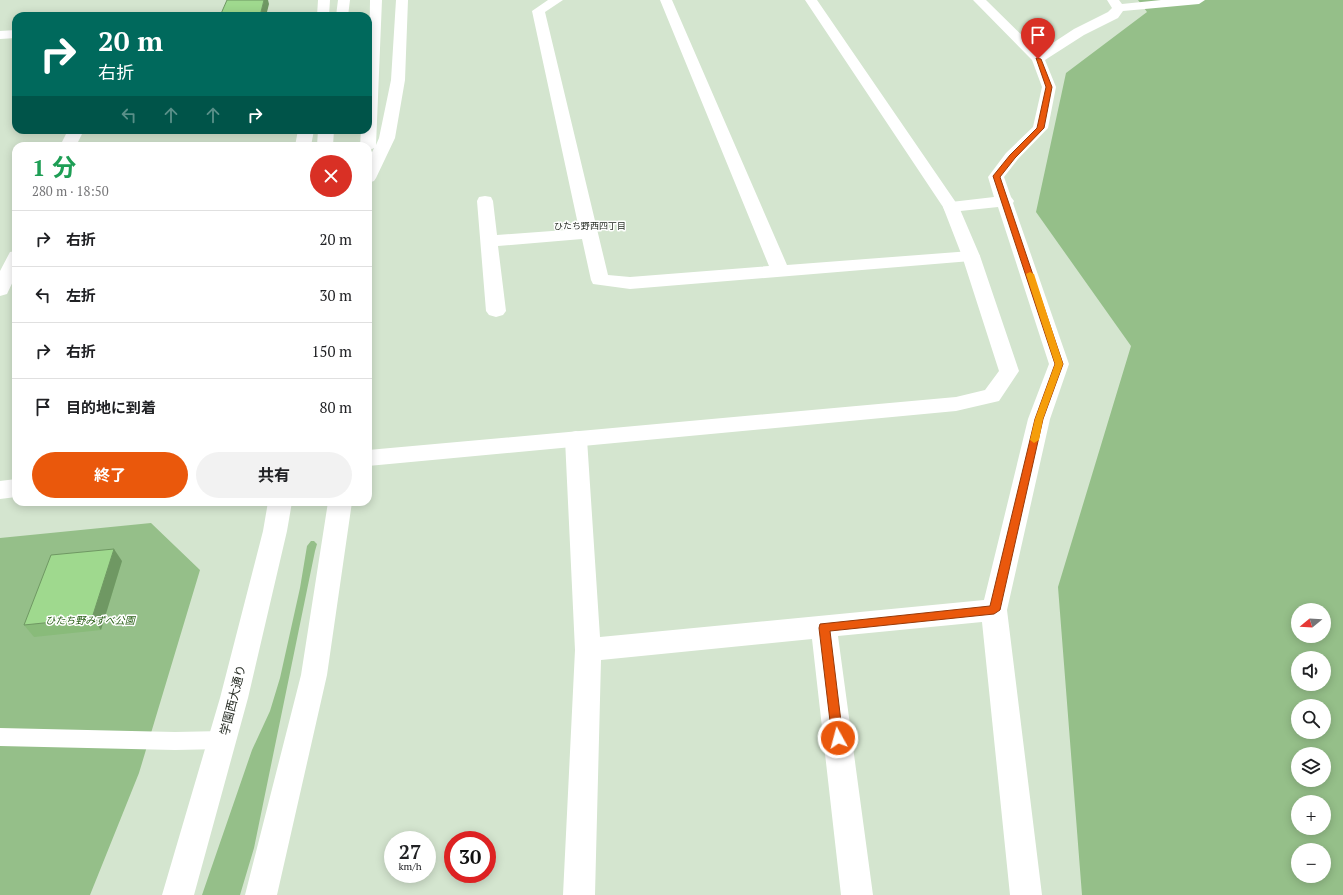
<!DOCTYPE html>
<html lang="ja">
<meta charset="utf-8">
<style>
:root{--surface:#fff;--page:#f2f2f2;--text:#202124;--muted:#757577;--line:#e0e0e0;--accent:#ea580c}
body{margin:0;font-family:"PT Serif","Noto Sans JP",serif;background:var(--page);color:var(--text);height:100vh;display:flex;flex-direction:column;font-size:15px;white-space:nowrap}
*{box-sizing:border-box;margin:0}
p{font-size:13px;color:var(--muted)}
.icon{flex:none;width:22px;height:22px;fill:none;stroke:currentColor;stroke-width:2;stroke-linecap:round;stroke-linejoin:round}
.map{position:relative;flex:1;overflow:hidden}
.side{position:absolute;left:12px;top:142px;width:360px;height:364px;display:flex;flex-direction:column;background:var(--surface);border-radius:12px;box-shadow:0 2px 10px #0003}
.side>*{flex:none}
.banner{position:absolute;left:12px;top:12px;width:360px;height:122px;border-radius:12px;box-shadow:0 2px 10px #0003;background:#00695c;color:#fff;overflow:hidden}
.needle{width:26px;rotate:252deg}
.controls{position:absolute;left:1291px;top:603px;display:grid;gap:8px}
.controls a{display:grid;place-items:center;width:40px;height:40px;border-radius:50%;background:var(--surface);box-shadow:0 2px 10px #0003;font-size:20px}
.speed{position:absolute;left:384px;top:831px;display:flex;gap:8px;font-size:20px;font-weight:700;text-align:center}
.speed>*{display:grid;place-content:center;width:52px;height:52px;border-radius:50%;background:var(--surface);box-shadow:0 2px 10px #0003;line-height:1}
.speed small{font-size:10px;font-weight:400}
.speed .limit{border:6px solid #d22;background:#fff;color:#111}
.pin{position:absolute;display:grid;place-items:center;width:34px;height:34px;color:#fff;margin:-41px -17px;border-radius:50% 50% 50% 0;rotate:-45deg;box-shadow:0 0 4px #0007}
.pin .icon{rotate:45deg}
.me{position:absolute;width:44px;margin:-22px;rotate:353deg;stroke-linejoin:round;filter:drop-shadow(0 0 3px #0008)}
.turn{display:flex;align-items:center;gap:14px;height:84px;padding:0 20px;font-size:18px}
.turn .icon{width:52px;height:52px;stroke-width:2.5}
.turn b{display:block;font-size:28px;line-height:34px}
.lanes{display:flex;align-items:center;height:38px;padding:0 20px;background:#0003;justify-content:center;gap:20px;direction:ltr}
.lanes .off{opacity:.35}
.round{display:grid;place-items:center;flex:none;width:42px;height:42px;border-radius:21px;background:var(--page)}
.headline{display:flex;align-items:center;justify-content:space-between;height:68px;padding:0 20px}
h1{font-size:24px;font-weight:700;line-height:30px;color:#1e9e55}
.primary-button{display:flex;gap:8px;margin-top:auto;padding:8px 20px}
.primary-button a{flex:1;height:46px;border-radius:24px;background:var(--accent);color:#fff;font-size:16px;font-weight:700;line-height:46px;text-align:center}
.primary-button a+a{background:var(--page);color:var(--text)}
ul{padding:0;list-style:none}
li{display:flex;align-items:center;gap:12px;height:56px;padding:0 20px;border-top:1px solid var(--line)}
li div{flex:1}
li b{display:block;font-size:15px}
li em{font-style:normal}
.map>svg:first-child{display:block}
.green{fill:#95bf89;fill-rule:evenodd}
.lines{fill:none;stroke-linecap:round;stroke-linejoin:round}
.path{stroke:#7e897a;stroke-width:1.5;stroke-dasharray:1.5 1.5;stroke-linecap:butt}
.service{fill:#fff;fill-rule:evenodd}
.minor{fill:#fff;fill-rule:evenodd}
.tertiary{fill:#fff;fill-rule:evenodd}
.secondary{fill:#fff;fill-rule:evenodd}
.wall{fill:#89bb7a}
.shaded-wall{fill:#6f9863}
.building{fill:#9fd98e;stroke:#6f9863}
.route{fill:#ea580c;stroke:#983908}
.slow{fill:#f59e0b}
.labels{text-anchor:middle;stroke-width:3;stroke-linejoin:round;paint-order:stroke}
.far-neighbourhood-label{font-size:9px;fill:#1f251d;stroke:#fff}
.park-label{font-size:10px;font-style:italic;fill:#2b6018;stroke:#fff}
.near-street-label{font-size:12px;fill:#1f251d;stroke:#fff}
</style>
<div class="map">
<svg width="1343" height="895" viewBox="0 0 1343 895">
<rect width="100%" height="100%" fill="#d4e5cf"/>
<!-- green -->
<path class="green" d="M 1138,0 L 1343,0 L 1343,895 L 1082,895 L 1058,587 L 1131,346 L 1036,212 L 1066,73 L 1147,12 ZM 1298,610 L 1324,610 L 1324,636 L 1298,636 ZM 1298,658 L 1324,658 L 1324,684 L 1298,684 ZM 1298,706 L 1324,706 L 1324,732 L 1298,732 ZM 1298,754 L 1324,754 L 1324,780 L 1298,780 ZM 1298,802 L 1324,802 L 1324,828 L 1298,828 ZM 1298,850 L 1324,850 L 1324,876 L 1298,876 Z
M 151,523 L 200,570 L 139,773 L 90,895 L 0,895 L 0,538 Z
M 311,541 L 314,541 L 317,544 L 315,551 L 254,848 L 240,895 L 202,895 L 252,750 L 270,711 L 280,678 L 300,588 L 307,546 Z"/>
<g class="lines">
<!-- path -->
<path class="path" d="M 265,15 L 300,13"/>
<!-- service -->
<path class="service" d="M 0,728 L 175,732 L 223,731 L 230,733 L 233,740 L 230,747 L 223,749 L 175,750 L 0,746 Z"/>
<!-- minor -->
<path class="minor" d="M 548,0 L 563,0 L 545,12 L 608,275 L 630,277 L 769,266 L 660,0 L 672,0 L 787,265 L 971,251 L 977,252 L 980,256 L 977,260 L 971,261 L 630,289 L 593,284 L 591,280 L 582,239 L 498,246 L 506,311 L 503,315 L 496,317 L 489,315 L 486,311 L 477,201 L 479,197 L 485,196 L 491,197 L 493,201 L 497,235 L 579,229 L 532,11 Z
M 973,0 L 986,0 L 1039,52 L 1074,29 L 1108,12 L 1112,8 L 1107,0 L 1119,0 L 1122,4 L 1161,0 L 1205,0 L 1199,4 L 1123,11 L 1118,18 L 1084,35 L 1045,60 L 1056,87 L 1048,128 L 1018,159 L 1004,177 L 1011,197 L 1014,201 L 1013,203 L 1069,364 L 1050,419 L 1007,610 L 1042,895 L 1010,895 L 982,622 L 838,636 L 873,895 L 841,895 L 812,639 L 601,660 L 595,895 L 563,895 L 575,650 L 565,439 L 568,433 L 576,431 L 584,433 L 587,439 L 600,637 L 984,600 L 1028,419 L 1049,364 L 998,207 L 951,212 L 945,211 L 943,207 L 945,203 L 951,202 L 994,197 L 988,177 L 1006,153 L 1033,127 L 1042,87 L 1032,60 Z"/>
<!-- tertiary -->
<path class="tertiary" d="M 805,0 L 817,0 L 959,207 L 980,256 L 1019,371 L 999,401 L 956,411 L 368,466 L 368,450 L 956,397 L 985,390 L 999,371 L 962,256 L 943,207 Z
M 16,30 L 16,38 L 0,39 L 0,31 Z
M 68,130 L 84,130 L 76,146 L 60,146 Z
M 16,251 L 16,275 L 7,294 L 0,296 L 0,271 L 10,252 Z
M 16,479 L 16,497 L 0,499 L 0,481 Z"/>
<!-- secondary -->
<path class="secondary" d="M 318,0 L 330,0 L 329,16 L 317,16 Z
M 338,0 L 350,0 L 348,16 L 336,16 Z
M 370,0 L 382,0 L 376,145 L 379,138 L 391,80 L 396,0 L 408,0 L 405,80 L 395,138 L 376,178 L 374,181 L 368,183 L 368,161 L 374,148 L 368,151 L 368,146 L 360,146 L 361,130 L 368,130 Z
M 298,130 L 314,130 L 311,146 L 295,146 Z
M 318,130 L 334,130 L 333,146 L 317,146 Z
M 268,502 L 292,502 L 287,531 L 248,698 L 194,895 L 162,895 L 220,698 L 263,531 Z
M 328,502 L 352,502 L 327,675 L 277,895 L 245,895 L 301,675 Z"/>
</g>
<!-- wall -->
<path class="wall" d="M 122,561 L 101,630 L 34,637 L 24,625 Z"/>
<!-- shaded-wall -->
<path class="shaded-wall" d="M 264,0 L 268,0 L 269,4 L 266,16 L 260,16 Z
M 114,549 L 122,561 L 101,630 L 92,618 Z"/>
<!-- building -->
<path class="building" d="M 227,0 L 264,0 L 260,16 L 220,16 Z
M 114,549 L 92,618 L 24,625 L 51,555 Z"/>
<!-- route -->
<path class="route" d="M 1036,58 L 1041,59 L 1052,87 L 1044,128 L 1015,158 L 1000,177 L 1063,364 L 1043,419 L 1000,610 L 994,614 L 830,631 L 843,738 L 842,741 L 838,743 L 833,741 L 832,738 L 819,628 L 820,624 L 990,606 L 1035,419 L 1055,364 L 993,176 L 1010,155 L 1037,128 L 1046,87 Z"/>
<!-- slow -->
<path class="slow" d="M 1030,272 L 1034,274 L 1063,364 L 1043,419 L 1039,440 L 1034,443 L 1030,440 L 1035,419 L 1055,364 L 1026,274 Z"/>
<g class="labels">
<!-- far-neighbourhood labels -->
<g class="far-neighbourhood-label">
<text x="590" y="229">ひたち野西四丁目</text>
</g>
<!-- park labels -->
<g class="park-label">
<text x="90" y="624">ひたち野みずべ公園</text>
</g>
<!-- near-street labels -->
<g class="near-street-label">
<text transform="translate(233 700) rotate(-76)" y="4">学園西大通り</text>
</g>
</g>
</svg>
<div class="controls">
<a><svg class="needle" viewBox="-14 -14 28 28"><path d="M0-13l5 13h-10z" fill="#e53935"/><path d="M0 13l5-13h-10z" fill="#757577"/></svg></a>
<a><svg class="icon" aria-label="sound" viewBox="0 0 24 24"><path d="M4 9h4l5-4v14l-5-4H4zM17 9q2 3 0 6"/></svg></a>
<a><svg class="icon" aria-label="search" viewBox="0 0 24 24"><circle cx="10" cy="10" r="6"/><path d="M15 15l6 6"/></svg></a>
<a><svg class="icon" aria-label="layers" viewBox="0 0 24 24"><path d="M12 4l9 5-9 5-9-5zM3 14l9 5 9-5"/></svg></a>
<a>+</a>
<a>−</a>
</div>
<div class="speed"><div>27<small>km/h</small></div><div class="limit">30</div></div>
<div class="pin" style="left:1038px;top:59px;background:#d93025"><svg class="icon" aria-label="arrive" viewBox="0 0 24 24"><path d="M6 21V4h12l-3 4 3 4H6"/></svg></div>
<svg class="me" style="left:838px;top:738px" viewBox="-20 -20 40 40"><circle r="17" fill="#ea580c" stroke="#fff" stroke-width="3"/><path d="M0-11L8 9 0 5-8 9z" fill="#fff"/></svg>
<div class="banner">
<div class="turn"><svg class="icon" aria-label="right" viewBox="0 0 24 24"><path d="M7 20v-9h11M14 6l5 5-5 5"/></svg><div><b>20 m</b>右折</div></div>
<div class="lanes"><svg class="icon off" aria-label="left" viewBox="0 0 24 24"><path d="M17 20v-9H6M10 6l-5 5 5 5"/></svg><svg class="icon off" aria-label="ahead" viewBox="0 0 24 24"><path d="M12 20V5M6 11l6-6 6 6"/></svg><svg class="icon off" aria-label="ahead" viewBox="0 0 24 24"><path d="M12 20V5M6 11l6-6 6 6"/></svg><svg class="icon" aria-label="right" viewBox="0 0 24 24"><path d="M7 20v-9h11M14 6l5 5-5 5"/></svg></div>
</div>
<section class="side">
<div class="headline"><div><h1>1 分</h1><p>280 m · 18:50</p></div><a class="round" style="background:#d93025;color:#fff"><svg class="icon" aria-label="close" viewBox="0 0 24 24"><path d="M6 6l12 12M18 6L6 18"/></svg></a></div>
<ul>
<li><svg class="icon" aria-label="right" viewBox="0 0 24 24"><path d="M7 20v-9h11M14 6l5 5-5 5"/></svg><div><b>右折</b></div><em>20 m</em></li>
<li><svg class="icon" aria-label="left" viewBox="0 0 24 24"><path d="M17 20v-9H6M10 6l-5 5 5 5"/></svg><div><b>左折</b></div><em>30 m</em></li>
<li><svg class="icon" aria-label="right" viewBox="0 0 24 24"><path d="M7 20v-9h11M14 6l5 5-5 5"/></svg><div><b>右折</b></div><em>150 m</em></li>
<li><svg class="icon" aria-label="arrive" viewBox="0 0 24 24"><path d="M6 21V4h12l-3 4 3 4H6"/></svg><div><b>目的地に到着</b></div><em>80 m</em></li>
</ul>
<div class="primary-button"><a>終了</a><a>共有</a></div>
</section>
</div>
